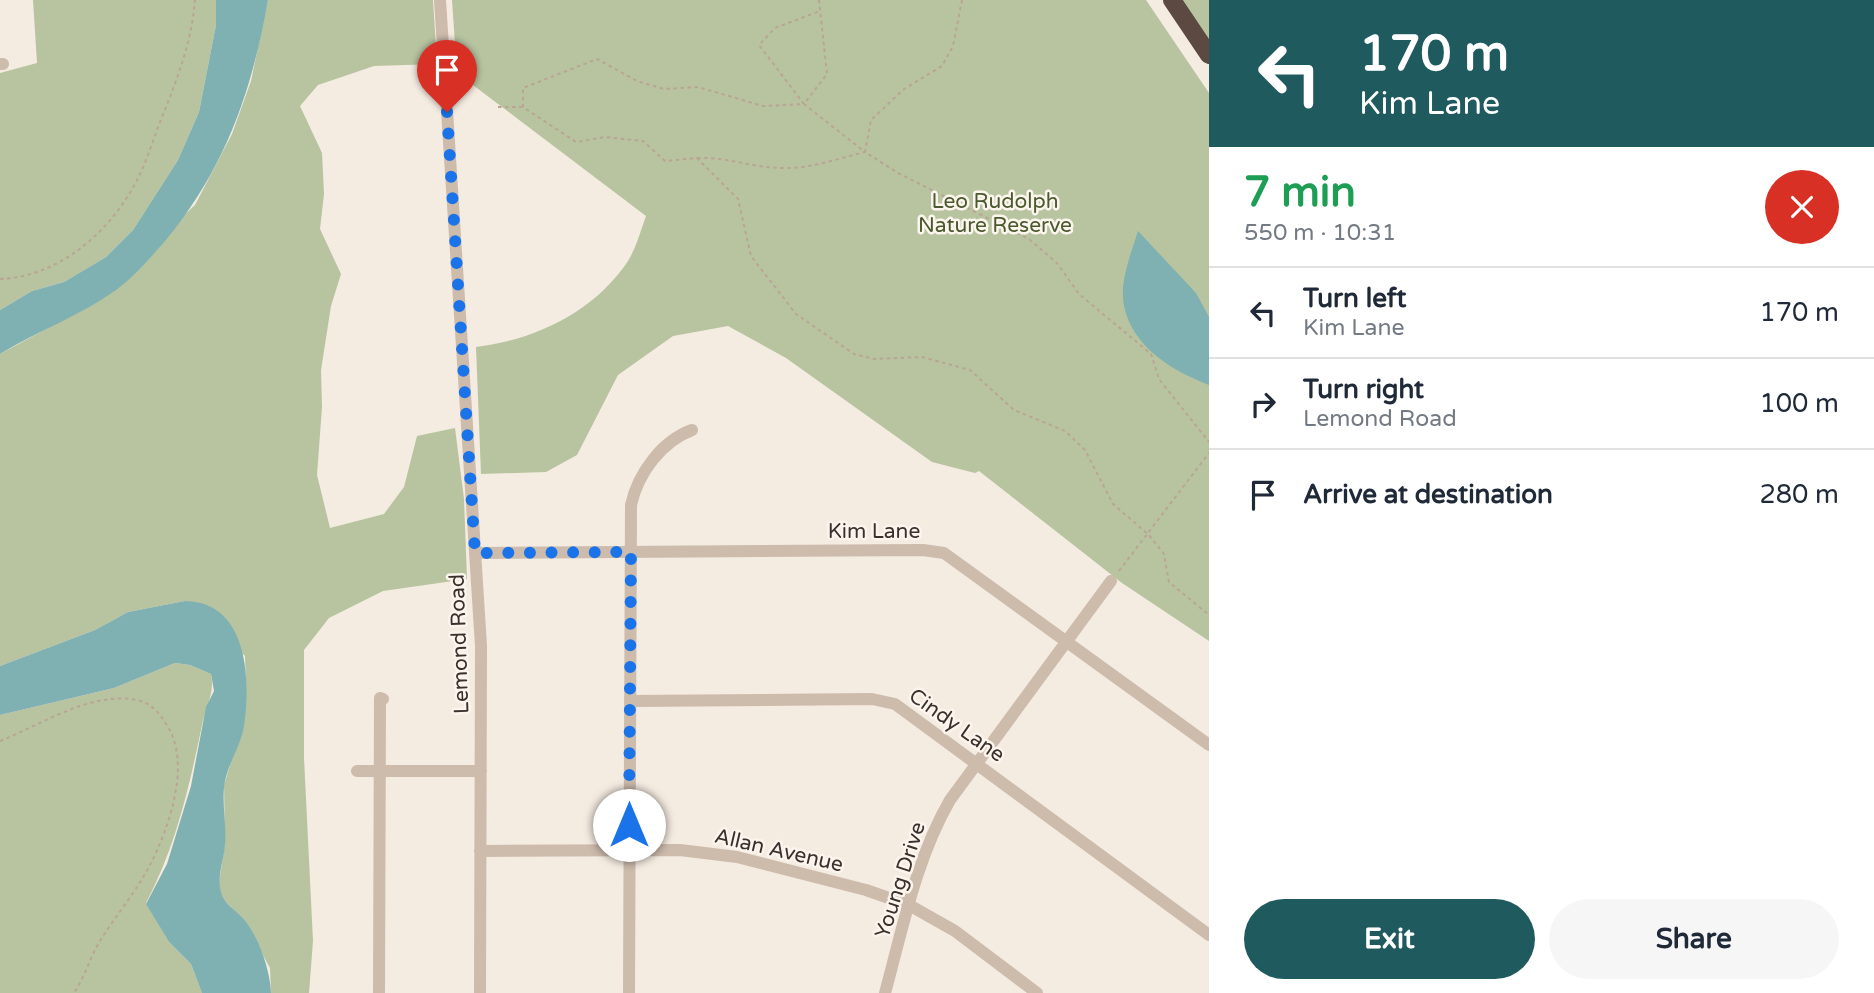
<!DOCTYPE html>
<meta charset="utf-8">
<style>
:root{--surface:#fff;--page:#f6f6f7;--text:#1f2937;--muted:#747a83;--line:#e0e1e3;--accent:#1f5a5e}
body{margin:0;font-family:"Varela Round",sans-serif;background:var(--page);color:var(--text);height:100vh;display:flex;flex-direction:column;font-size:26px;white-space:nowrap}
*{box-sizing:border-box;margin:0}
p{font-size:23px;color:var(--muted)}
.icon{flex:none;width:38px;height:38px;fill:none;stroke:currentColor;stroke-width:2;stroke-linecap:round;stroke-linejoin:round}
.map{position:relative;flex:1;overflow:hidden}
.details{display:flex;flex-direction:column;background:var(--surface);width:665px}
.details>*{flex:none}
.hud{background:#1f5a5e;color:#fff;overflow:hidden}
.pin{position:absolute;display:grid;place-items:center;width:60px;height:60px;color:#fff;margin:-72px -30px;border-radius:50% 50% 50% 0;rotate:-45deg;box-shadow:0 0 7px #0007}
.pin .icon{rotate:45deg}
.me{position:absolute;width:77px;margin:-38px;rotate:0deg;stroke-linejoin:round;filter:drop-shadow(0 0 5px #0008)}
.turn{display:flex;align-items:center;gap:24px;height:147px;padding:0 35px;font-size:32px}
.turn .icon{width:91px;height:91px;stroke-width:2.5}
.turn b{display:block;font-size:49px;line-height:60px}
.round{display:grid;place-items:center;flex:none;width:74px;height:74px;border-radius:37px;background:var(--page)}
.overview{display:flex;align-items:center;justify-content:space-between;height:119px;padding:0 35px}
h1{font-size:42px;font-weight:700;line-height:52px;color:#1e9e55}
.cta{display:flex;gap:14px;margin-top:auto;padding:14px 35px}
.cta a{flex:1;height:80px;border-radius:42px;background:var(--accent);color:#fff;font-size:28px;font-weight:700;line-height:80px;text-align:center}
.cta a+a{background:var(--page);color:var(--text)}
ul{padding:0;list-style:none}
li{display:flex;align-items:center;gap:21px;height:91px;padding:0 35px;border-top:2px solid var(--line)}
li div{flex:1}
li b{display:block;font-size:26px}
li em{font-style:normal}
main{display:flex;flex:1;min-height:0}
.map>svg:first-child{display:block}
.green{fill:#b8c4a0}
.water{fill:#7fb0b2}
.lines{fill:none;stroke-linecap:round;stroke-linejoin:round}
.path{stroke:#b9a596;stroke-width:2;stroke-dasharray:3.5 3.5;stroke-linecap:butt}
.minor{stroke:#cdbbac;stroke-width:12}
.highway{stroke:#5c4a42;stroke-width:18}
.route{stroke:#1a73e8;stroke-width:12;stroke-dasharray:0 21.6}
.labels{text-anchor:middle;stroke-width:5;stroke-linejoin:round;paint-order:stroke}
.park-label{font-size:21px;fill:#4a5a2e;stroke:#fbf5ee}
.street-label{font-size:21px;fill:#3b302b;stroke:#fbf5ee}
</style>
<main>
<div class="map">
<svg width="1209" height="993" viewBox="0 0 1209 993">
<rect width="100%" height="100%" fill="#f4ebe1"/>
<!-- green -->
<path class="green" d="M 33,0 L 216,0 L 216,25 L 199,112 L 178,160 L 133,230 L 106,257 L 64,282 L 32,291 L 0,310 L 0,73 L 37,63 Z
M 268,0 L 433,0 L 437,64 L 374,66 L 318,85 L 300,106 L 322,153 L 324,194 L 320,229 L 341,274 L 331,306 L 321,370 L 322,407 L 317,475 L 330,528 L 384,514 L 404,487 L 417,436 L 455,428 L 464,499 L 467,579 L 383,591 L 329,618 L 304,650 L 304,758 L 313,941 L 309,993 L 271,993 L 270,968 L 242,917 L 221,898 L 219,882 L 225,844 L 224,785 L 235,749 L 246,685 L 245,656 L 185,601 L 128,612 L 95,630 L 0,666 L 0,354 L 81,310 L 195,205 L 232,134 L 251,81 Z
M 452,0 L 1146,0 L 1209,93 L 1209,641 L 1122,583 L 979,471 L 975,473 L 932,462 L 786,358 L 728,326 L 673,336 L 618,375 L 577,455 L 546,472 L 481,474 L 476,347 C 535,340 594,312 628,261 C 636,248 641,230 646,216 L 457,73 Z
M 1170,0 L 1209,0 L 1209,56 Z
M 175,663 L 190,665 L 211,674 C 215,693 206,706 202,725 C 189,788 176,846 146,903 L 169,942 L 191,964 L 202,993 L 0,993 L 0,715 L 114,688 Z"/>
<!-- water -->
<path class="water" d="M 216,0 L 268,0 C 252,91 225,169 165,241 C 150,258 135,276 116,290 C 80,316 37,331 0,354 L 0,310 L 32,291 L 64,282 L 106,257 L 133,230 L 178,160 L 199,112 L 216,25 Z
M 1138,231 L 1196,293 L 1209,317 L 1209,385 C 1173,371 1133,348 1124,306 C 1119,282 1131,254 1138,231 Z
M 185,601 C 248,602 251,679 244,726 C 241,745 229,762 225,781 C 221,802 227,824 225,845 C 224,859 218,873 220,887 C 222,903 230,905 241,916 C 258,934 270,969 271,993 L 202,993 L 191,964 L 169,942 L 146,904 L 167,864 L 191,786 L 206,707 L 214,691 L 211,674 L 190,665 L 175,663 L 114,688 L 0,715 L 0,666 L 95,630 L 128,612 Z"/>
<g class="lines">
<!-- path -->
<path class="path" d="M 819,0 L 827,74 L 804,104 L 759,45 L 775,28 L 820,11
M 962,0 L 953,46 L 942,66 L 904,89 L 871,120 L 865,152 L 898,173 L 1029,239 L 1057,263 L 1079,294 L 1151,354 L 1159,379 L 1209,442
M 498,107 L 522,107
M 697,158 C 730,157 752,168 784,168 C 810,169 839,158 865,152 L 804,104 L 763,106 L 698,87 L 664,89 L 637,81 L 597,59 L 523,88 L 523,107 L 576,142 L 605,137 L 643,141 L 665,161 L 697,158 L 738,199 L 751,256 L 796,314 L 854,354 L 874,359 L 922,357 L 970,370 L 1014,410 L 1065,431 L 1085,450 L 1113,504 L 1149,535 L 1164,554 L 1169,582 L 1209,615
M 0,279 C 55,277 103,238 131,191 C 145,168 152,142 162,117 C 177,80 192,41 195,0
M 1119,571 L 1209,453
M 0,741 C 41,725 90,691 137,700 C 152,703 160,714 168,727 C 191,765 169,828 150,865 C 136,892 116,915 100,941 C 90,957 85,977 74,993"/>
<!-- minor -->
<path class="minor" d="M 440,0 L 481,646 L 480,993
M 0,64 L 3,64
M 475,553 L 923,550 L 944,553 L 1209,745
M 630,701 L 872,699 L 895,704 L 1209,935
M 357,771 L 481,771
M 480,851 L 680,850 L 737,857 L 866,890 L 909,905 L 955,931 L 1037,993
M 379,993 L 380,698 L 383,699
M 629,993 L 631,505 C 638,473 662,441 692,430
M 885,993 C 903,927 916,859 950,800 L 1111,581"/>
<!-- highway -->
<path class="highway" d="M 1172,0 L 1209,55"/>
</g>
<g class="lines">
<!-- route -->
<path class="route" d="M 447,112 L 475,553 L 631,552 L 629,825"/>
</g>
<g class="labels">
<!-- park labels -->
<g class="park-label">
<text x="995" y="208">Leo Rudolph<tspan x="995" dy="24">Nature Reserve</tspan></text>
</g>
<!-- street labels -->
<g class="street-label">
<text x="874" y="538">Kim Lane</text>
<text transform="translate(459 644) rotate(-92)" y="7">Lemond Road</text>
<text transform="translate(957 725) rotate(35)" y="7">Cindy Lane</text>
<text transform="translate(779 850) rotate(13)" y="7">Allan Avenue</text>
<text transform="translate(900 880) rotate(-72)" y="7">Young Drive</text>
</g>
</g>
</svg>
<div class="pin" style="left:447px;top:112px;background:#d93025"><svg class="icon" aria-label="arrive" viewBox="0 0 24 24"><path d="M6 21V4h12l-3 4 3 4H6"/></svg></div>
<svg class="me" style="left:629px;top:825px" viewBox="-20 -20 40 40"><circle r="19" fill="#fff"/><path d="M0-13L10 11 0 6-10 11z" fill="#1a73e8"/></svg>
</div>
<section class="details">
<div class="hud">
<div class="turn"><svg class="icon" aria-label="left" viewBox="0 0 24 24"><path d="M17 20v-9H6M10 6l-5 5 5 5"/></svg><div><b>170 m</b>Kim Lane</div></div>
</div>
<div class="overview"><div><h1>7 min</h1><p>550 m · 10:31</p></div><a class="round" style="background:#d93025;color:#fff"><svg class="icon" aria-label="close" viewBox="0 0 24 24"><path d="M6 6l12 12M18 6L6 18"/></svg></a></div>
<ul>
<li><svg class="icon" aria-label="left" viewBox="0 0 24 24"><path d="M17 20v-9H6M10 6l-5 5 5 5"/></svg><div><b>Turn left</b><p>Kim Lane</p></div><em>170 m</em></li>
<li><svg class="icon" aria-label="right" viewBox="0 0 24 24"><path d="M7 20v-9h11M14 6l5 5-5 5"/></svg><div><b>Turn right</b><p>Lemond Road</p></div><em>100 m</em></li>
<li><svg class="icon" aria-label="arrive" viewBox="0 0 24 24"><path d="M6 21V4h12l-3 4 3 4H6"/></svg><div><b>Arrive at destination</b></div><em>280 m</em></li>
</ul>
<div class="cta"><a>Exit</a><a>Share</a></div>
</section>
</main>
